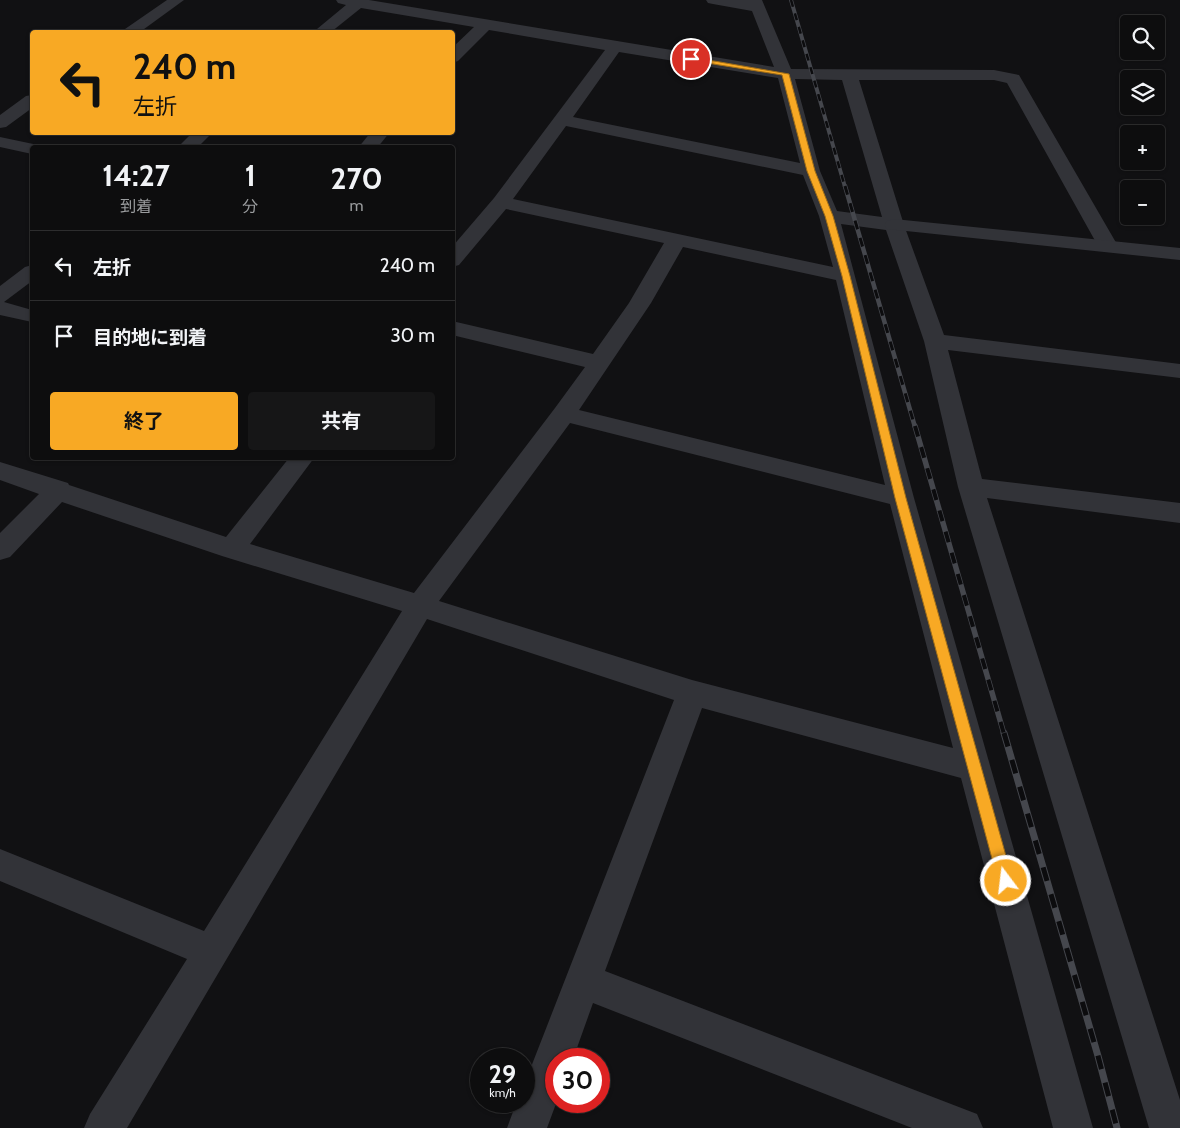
<!DOCTYPE html>
<html lang="ja">
<meta charset="utf-8">
<style>
:root{--surface:#0d0d0e;--page:#161617;--text:#f1f3f6;--muted:#9a9c9e;--line:#2d2d2e;--accent:#f8a924}
body{margin:0;font-family:Cabin,"Noto Sans JP",sans-serif;background:var(--page);color:var(--text);height:100vh;display:flex;flex-direction:column;font-size:19px;white-space:nowrap}
*{box-sizing:border-box;margin:0}
p{font-size:16px;color:var(--muted)}
.icon{flex:none;width:28px;height:28px;fill:none;stroke:currentColor;stroke-width:2;stroke-linecap:round;stroke-linejoin:round}
.map{position:relative;flex:1;overflow:hidden}
.drawer{position:absolute;left:30px;top:145px;width:425px;height:315px;display:flex;flex-direction:column;background:var(--surface);border-radius:5px;box-shadow:0 1px 4px #0004,0 0 0 1px var(--line)}
.drawer>*{flex:none}
.guide{position:absolute;left:30px;top:30px;width:425px;height:105px;border-radius:5px;box-shadow:0 1px 4px #0004,0 0 0 1px var(--line);background:#f8a924;color:#111;overflow:hidden}
.tools{position:absolute;left:1120px;top:15px;display:grid;gap:10px}
.tools a{display:grid;place-items:center;width:45px;height:45px;border-radius:5px;background:var(--surface);box-shadow:0 1px 4px #0004,0 0 0 1px var(--line);font-size:25px}
.speed{position:absolute;left:470px;top:1048px;display:flex;gap:10px;font-size:25px;font-weight:700;text-align:center}
.speed>*{display:grid;place-content:center;width:65px;height:65px;border-radius:50%;background:var(--surface);box-shadow:0 1px 4px #0004,0 0 0 1px var(--line);line-height:1}
.speed small{font-size:12px;font-weight:400}
.speed .limit{border:8px solid #d22;background:#fff;color:#111}
.pin{position:absolute;display:grid;place-items:center;width:42px;height:42px;color:#fff;margin:-21px;border:2px solid #fff;border-radius:50%;box-shadow:0 1px 5px #0007}
.me{position:absolute;width:55px;margin:-28px;rotate:345deg;stroke-linejoin:round;filter:drop-shadow(0 0 4px #0008)}
.turn{display:flex;align-items:center;gap:18px;height:105px;padding:0 20px;font-size:22px}
.turn .icon{width:65px;height:65px;stroke-width:2.5}
.turn b{display:block;font-size:35px;line-height:42px}
.eta{display:flex;justify-content:space-evenly;align-items:center;height:85px;text-align:center}
.eta b{font-size:30px;font-weight:700;line-height:35px}
.button{display:flex;gap:10px;margin-top:auto;padding:10px 20px}
.button a{flex:1;height:58px;border-radius:5px;background:var(--accent);color:#111;font-size:20px;font-weight:700;line-height:58px;text-align:center}
.button a+a{background:var(--page);color:var(--text)}
ul{padding:0;list-style:none}
li{display:flex;align-items:center;gap:15px;height:70px;padding:0 20px;border-top:1px solid var(--line)}
li div{flex:1}
li b{display:block;font-size:19px}
li em{font-style:normal}
.map>svg:first-child{display:block}
.lines{fill:none;stroke-linecap:round;stroke-linejoin:round}
.minor{fill:#323338;fill-rule:evenodd}
.tertiary{fill:#323338;fill-rule:evenodd}
.rail-far3-casing{stroke:#45474d;stroke-width:4}
.rail-far2-casing{stroke:#45474d;stroke-width:4.5}
.rail-far1-casing{stroke:#45474d;stroke-width:5.5}
.rail-casing{stroke:#45474d;stroke-width:7}
.rail-far3{stroke:#0c0c0e;stroke-width:2.5;stroke-dasharray:7;stroke-linecap:butt}
.rail-far2{stroke:#0c0c0e;stroke-width:3;stroke-dasharray:9;stroke-linecap:butt}
.rail-far1{stroke:#0c0c0e;stroke-width:4;stroke-dasharray:11;stroke-linecap:butt}
.rail{stroke:#0c0c0e;stroke-width:5;stroke-dasharray:14;stroke-linecap:butt}
.route{fill:#f8a924;stroke:#a16e17}
</style>
<div class="map">
<svg width="1180" height="1128" viewBox="0 0 1180 1128">
<rect width="100%" height="100%" fill="#111113"/>
<g class="lines">
<!-- minor -->
<path class="minor" d="M 336,0 L 369,0 L 774,67 L 752,11 L 713,4 L 708,3 L 706,0 L 762,0 L 791,69 L 994,70 L 1019,75 L 1118,246 L 1115,250 L 1108,252 L 1101,250 L 1098,246 L 1007,83 L 994,80 L 859,80 L 904,225 L 944,335 L 1180,364 L 1180,378 L 948,350 L 982,479 L 1180,503 L 1180,523 L 987,498 L 1180,1100 L 1180,1128 L 1149,1128 L 958,487 L 924,341 L 886,230 L 841,224 L 914,498 L 1093,1128 L 1053,1128 L 961,778 L 702,708 L 605,971 L 977,1114 L 983,1128 L 912,1128 L 593,1003 L 573,1059 L 556,1059 L 557,1101 L 547,1128 L 507,1128 L 517,1101 L 524,1101 L 524,1085 L 674,700 L 427,619 L 127,1128 L 84,1128 L 90,1114 L 187,959 L 0,881 L 0,849 L 204,931 L 402,611 L 222,556 L 62,502 L 10,557 L 0,560 L 0,533 L 39,494 L 0,480 L 0,462 L 68,483 L 69,485 L 226,537 L 289,458 L 314,458 L 250,544 L 414,593 L 555,408 L 585,367 L 452,335 L 452,321 L 593,354 L 629,303 L 664,243 L 506,209 L 459,265 L 452,267 L 452,247 L 494,198 L 605,50 L 489,30 L 458,61 L 452,63 L 452,48 L 474,27 L 361,8 L 331,32 L 315,32 L 317,29 L 346,5 L 338,3 ZM 619,52 L 778,78 L 800,163 L 573,117 ZM 795,79 L 842,80 L 882,217 L 837,211 L 820,171 ZM 566,126 L 803,175 L 819,216 L 833,267 L 513,199 ZM 683,247 L 836,280 L 885,485 L 579,410 L 651,303 ZM 570,423 L 890,504 L 953,748 L 692,680 L 439,601 Z
M 193,132 L 213,132 L 197,148 L 177,148 Z
M 371,132 L 390,132 L 377,148 L 358,148 Z
M 0,137 L 38,145 L 40,148 L 32,148 L 32,154 L 0,147 Z
M 32,265 L 32,281 L 4,302 L 32,310 L 32,322 L 0,315 L 0,286 L 25,267 Z"/>
<!-- tertiary -->
<path class="tertiary" d="M 167,0 L 184,0 L 140,32 L 123,32 L 125,29 Z
M 32,95 L 32,108 L 6,127 L 0,128 L 0,115 L 26,96 Z
M 894,219 L 1180,248 L 1180,260 L 887,229 L 884,225 L 887,221 Z"/>
<!-- rail-far3 casing -->
<g class="rail-far3-casing">
<path id="rail-far3" d="M 791,0 L 845,187"/>
</g>
<!-- rail-far2 casing -->
<g class="rail-far2-casing">
<path id="rail-far2" d="M 845,186 L 915,427"/>
</g>
<!-- rail-far1 casing -->
<g class="rail-far1-casing">
<path id="rail-far1" d="M 915,426 L 1004,734"/>
</g>
<!-- rail casing -->
<g class="rail-casing">
<path id="rail" d="M 1004,733 L 1098,1056 L 1117,1128"/>
</g>
<!-- rail-far3 -->
<use href="#rail-far3" class="rail-far3"/>
<!-- rail-far2 -->
<use href="#rail-far2" class="rail-far2"/>
<!-- rail-far1 -->
<use href="#rail-far1" class="rail-far1"/>
<!-- rail -->
<use href="#rail" class="rail"/>
</g>
<!-- route -->
<path class="route" d="M 691,57 L 789,74 L 815,171 L 833,216 L 850,276 L 906,498 L 1013,881 L 1011,886 L 1006,888 L 1000,886 L 998,881 L 895,498 L 842,276 L 825,216 L 807,171 L 782,75 L 688,60 L 687,59 Z"/>
</svg>
<div class="tools">
<a><svg class="icon" aria-label="search" viewBox="0 0 24 24"><circle cx="10" cy="10" r="6"/><path d="M15 15l6 6"/></svg></a>
<a><svg class="icon" aria-label="layers" viewBox="0 0 24 24"><path d="M12 4l9 5-9 5-9-5zM3 14l9 5 9-5"/></svg></a>
<a>+</a>
<a>−</a>
</div>
<div class="speed"><div>29<small>km/h</small></div><div class="limit">30</div></div>
<div class="pin" style="left:691px;top:59px;background:#d93025"><svg class="icon" aria-label="arrive" viewBox="0 0 24 24"><path d="M6 21V4h12l-3 4 3 4H6"/></svg></div>
<svg class="me" style="left:1006px;top:881px" viewBox="-20 -20 40 40"><circle r="17" fill="#f8a924" stroke="#fff" stroke-width="3"/><path d="M0-11L8 9 0 5-8 9z" fill="#fff"/></svg>
<div class="guide">
<div class="turn"><svg class="icon" aria-label="left" viewBox="0 0 24 24"><path d="M17 20v-9H6M10 6l-5 5 5 5"/></svg><div><b>240 m</b>左折</div></div>
</div>
<section class="drawer">
<div class="eta">
<div><b>14:27</b><p>到着</p></div>
<div><b>1</b><p>分</p></div>
<div><b>270</b><p>m</p></div>
</div>
<ul>
<li><svg class="icon" aria-label="left" viewBox="0 0 24 24"><path d="M17 20v-9H6M10 6l-5 5 5 5"/></svg><div><b>左折</b></div><em>240 m</em></li>
<li><svg class="icon" aria-label="arrive" viewBox="0 0 24 24"><path d="M6 21V4h12l-3 4 3 4H6"/></svg><div><b>目的地に到着</b></div><em>30 m</em></li>
</ul>
<div class="button"><a>終了</a><a>共有</a></div>
</section>
</div>
